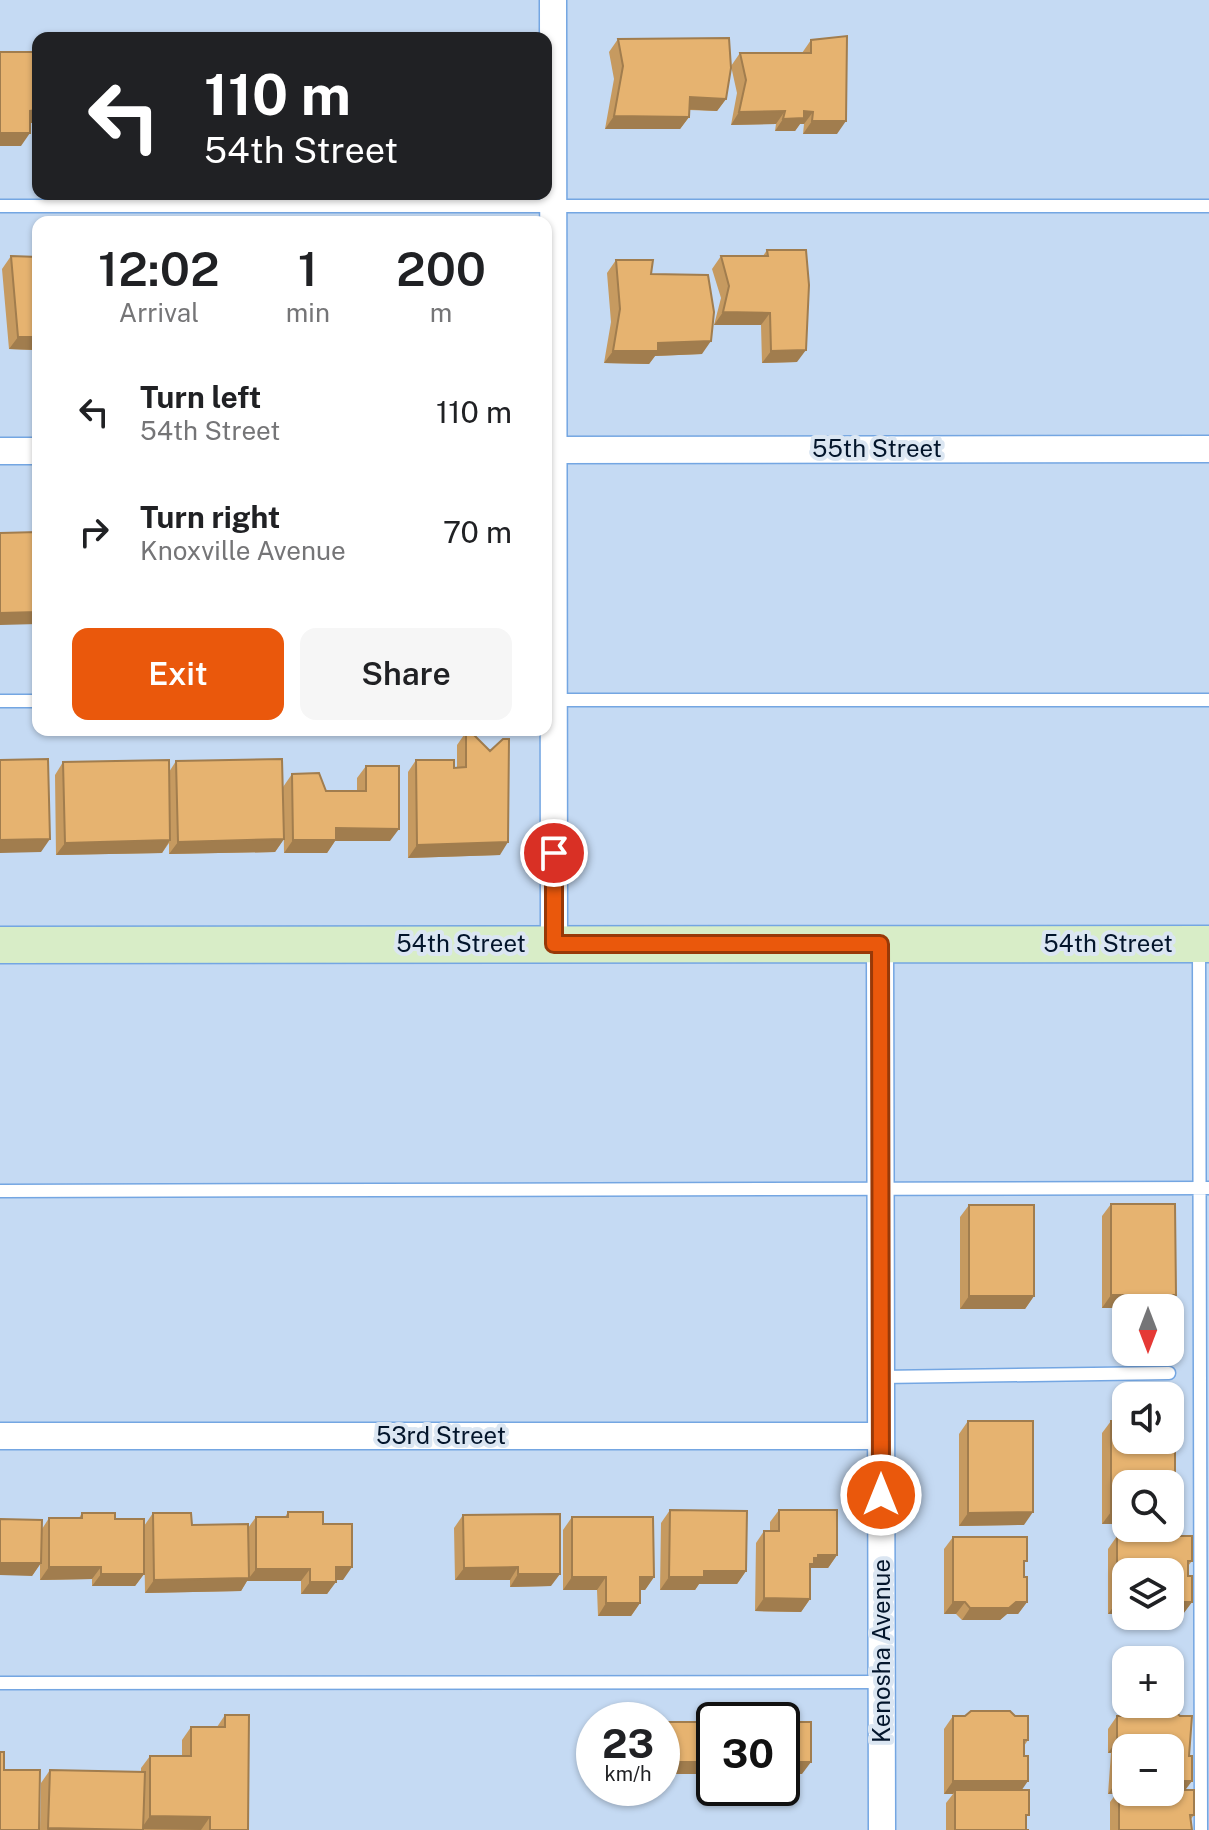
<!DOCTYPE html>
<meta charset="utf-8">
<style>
:root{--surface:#fff;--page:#f6f6f6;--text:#202124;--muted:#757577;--accent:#ea580c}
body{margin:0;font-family:"Public Sans",sans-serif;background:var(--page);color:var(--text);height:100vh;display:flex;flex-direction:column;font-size:30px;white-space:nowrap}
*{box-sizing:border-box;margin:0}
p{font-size:26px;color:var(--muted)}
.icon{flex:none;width:44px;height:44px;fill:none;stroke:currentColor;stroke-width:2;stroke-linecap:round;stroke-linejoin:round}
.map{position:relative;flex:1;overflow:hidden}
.panel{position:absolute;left:32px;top:216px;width:520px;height:520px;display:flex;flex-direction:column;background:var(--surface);border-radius:16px;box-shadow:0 2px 6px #0004}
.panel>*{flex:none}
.banner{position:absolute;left:32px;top:32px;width:520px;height:168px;border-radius:16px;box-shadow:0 2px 6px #0004;background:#202124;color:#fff;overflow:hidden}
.needle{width:52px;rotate:180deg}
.buttons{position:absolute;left:1112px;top:1294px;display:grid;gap:16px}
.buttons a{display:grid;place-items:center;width:72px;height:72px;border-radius:16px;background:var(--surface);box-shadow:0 2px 6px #0004;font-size:40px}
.speed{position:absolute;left:576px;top:1702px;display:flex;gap:16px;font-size:40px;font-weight:700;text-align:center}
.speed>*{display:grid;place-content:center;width:104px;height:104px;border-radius:50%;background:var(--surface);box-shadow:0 2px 6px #0004;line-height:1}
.speed small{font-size:20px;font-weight:400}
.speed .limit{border:4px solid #111;border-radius:12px;background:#fff;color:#111}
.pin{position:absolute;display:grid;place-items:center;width:68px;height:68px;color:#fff;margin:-34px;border:4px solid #fff;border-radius:50%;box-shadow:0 2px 8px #0007}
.me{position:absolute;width:88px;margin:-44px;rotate:0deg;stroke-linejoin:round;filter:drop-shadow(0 0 6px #0008)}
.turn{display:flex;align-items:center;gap:28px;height:168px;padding:0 40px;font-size:36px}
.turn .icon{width:104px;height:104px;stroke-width:2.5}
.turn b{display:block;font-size:56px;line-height:68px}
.eta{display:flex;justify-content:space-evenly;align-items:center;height:136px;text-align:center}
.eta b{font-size:48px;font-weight:600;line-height:56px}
.action{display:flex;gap:16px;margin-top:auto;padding:16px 40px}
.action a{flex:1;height:92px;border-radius:16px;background:var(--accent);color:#fff;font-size:32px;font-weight:600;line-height:92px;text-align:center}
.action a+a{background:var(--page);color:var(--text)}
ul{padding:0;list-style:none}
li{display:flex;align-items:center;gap:24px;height:120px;padding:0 40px}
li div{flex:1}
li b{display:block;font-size:30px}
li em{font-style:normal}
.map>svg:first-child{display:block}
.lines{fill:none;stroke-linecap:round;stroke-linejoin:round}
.lane-casing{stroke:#74a6e2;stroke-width:15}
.street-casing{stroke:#74a6e2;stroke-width:29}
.secondary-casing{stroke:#74a6e2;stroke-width:39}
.lane{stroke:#fff;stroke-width:12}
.street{stroke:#fff;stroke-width:26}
.secondary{stroke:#d8edc7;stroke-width:36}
.wall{fill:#c69a60}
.shaded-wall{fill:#a17d4e}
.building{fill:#e6b370;stroke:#a17d4e;stroke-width:2}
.route-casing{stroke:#983908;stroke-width:20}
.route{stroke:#ea580c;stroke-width:14}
.labels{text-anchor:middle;stroke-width:8;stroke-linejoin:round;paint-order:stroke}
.street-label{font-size:24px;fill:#03152b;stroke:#dbe6f2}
</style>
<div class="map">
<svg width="1209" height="1830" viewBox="0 0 1209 1830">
<rect width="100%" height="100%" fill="#c5daf3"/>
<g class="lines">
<!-- lane casing -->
<g class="lane-casing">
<path id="lane" d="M 0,206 L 1209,206
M 553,700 L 1209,700
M 0,701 L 38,701
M 1199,947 L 1201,1830
M 0,1191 L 1209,1188
M 881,1377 L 1169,1373
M 0,1683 L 882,1682"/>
</g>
<!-- street casing -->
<g class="street-casing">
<path id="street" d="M 553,0 L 554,944
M 546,450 L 1209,449
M 0,451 L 38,451
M 880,944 L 882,1830
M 0,1436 L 881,1436"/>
</g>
<!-- secondary casing -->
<g class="secondary-casing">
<path id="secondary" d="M 0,945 L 1209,944"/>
</g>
<!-- lane -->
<use href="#lane" class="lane"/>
<!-- street -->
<use href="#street" class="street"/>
<!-- secondary -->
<use href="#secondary" class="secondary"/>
</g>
<!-- wall -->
<path class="wall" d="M 618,39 L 731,66 L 740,53 L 802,53 L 811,40 L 837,134 L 803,134 L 804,124 L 800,124 L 795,131 L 775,131 L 776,124 L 731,125 L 737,93 L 731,66 L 726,99 L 717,111 L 689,110 L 689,117 L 680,129 L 605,129 L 614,79 L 609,52 Z
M 767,250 L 797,362 L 762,363 L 761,325 L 714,325 L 721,298 L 712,269 L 721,256 L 763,256 Z
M 11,256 L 38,257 L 38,353 L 36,353 L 35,350 L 9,349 L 2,269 Z
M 616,260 L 651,274 L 702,354 L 655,356 L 649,364 L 604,363 L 611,322 L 607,273 Z
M 466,732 L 500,855 L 408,858 L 408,772 L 416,760 L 457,768 L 457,745 Z
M 176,761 L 284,839 L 275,852 L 169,854 L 169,843 L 162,853 L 56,855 L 55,775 L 63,762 L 169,772 Z
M 366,766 L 390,841 L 335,841 L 327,853 L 284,853 L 283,787 L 292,774 L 326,791 L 357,791 L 357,778 Z
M 1111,1204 L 1176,1295 L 1167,1308 L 1102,1308 L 1102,1216 Z
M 969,1205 L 1034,1296 L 1025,1309 L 960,1309 L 960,1217 Z
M 968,1421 L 1024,1525 L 959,1526 L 959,1434 Z
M 1111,1421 L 1126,1524 L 1102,1524 L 1102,1433 Z
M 670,1510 L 746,1571 L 737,1584 L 699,1584 L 695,1590 L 660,1590 L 661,1523 Z
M 779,1510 L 837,1555 L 828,1568 L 811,1568 L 810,1570 L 810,1599 L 801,1612 L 755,1611 L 756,1543 L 764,1531 L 770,1531 L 770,1522 Z
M 288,1512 L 323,1524 L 343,1580 L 336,1580 L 327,1594 L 301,1594 L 301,1581 L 247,1581 L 241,1591 L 145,1593 L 144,1526 L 153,1513 L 192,1525 L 248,1528 L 256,1517 L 285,1517 Z
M 82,1513 L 115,1519 L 144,1574 L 135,1586 L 92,1586 L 92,1579 L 40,1580 L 40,1564 L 32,1576 L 42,1529 L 49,1518 L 79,1518 Z
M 463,1515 L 551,1586 L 510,1587 L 510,1580 L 455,1580 L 454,1528 Z
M 572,1517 L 654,1577 L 645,1590 L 640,1590 L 640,1603 L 631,1616 L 598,1616 L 597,1590 L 563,1590 L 563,1530 Z
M 1117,1536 L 1192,1561 L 1188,1566 L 1188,1576 L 1192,1602 L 1183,1614 L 1170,1615 L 1170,1572 L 1126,1572 L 1126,1616 L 1169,1616 L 1165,1620 L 1126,1620 L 1120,1614 L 1108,1614 L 1108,1549 Z
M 953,1537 L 1024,1566 L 1027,1602 L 1018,1614 L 1007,1614 L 1000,1620 L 962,1620 L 956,1614 L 944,1614 L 944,1549 Z
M 225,1715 L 248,1830 L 40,1830 L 41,1783 L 50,1770 L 141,1772 L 141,1768 L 150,1756 L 182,1756 L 182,1740 L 191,1727 L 217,1727 Z
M 953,1716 L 1015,1716 L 1028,1740 L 1024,1746 L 1021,1790 L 1026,1819 L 1026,1830 L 1029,1830 L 946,1830 L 946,1803 L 953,1794 L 944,1794 L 944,1729 Z
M 1117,1716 L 1186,1790 L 1194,1815 L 1191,1819 L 1192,1830 L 1110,1830 L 1110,1802 L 1116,1794 L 1108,1794 L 1111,1753 L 1108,1753 L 1108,1729 Z"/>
<!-- shaded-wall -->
<path class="shaded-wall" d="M 690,97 L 726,99 L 717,111 L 681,109 Z
M 38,110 L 38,123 L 21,123 L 30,111 Z
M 785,111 L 776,124 L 731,125 L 739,112 Z
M 804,111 L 813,112 L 804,124 L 800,124 L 795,131 L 775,131 L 783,119 Z
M 614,116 L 689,117 L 680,129 L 605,129 Z
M 812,121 L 846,121 L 837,134 L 803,134 Z
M 0,133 L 30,133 L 21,146 L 0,146 Z
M 723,312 L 770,313 L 761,325 L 714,325 Z
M 18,337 L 38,337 L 38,346 L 35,350 L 9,349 Z
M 711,341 L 702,354 L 655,356 L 649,364 L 604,363 L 613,351 L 658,343 Z
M 806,350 L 797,362 L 762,363 L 771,351 Z
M 38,612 L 38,624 L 0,625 L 0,613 Z
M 336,828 L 399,829 L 390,841 L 335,841 L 327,853 L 284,853 L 293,840 Z
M 50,839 L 41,852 L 0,853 L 0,840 Z
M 284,839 L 275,852 L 169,854 L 178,842 Z
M 170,840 L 162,853 L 56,855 L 65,843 Z
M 508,842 L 500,855 L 408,858 L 417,845 Z
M 1111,1295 L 1176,1295 L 1167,1308 L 1102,1308 Z
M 969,1296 L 1034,1296 L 1025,1309 L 960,1309 Z
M 1033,1512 L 1024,1525 L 959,1526 L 968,1513 Z
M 1111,1512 L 1126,1512 L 1126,1524 L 1102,1524 Z
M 818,1555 L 837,1555 L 828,1568 L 811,1568 L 805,1577 L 814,1558 Z
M 0,1563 L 41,1563 L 32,1576 L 0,1575 Z
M 49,1567 L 101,1567 L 92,1579 L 40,1580 Z
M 336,1567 L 352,1567 L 343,1580 L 327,1580 Z
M 518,1567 L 510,1580 L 455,1580 L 464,1568 Z
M 256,1569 L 310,1569 L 301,1581 L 247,1581 L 241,1591 L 145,1593 L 154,1580 L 249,1578 Z
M 704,1571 L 746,1571 L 737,1584 L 699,1584 L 695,1590 L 660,1590 L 669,1577 Z
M 101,1574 L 144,1574 L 135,1586 L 92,1586 Z
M 518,1574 L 560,1574 L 551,1586 L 510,1587 Z
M 572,1577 L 606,1577 L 597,1590 L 563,1590 Z
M 640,1577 L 654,1577 L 645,1590 L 631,1590 Z
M 310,1582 L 336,1582 L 327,1594 L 301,1594 Z
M 764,1598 L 810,1599 L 801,1612 L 755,1611 Z
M 953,1602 L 965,1602 L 956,1614 L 944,1614 Z
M 1016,1602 L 1027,1602 L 1018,1614 L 1007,1614 L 1000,1620 L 962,1620 L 970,1608 Z
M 1117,1602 L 1126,1602 L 1126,1606 L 1120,1614 L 1108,1614 Z
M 1180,1602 L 1192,1602 L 1183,1614 L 1170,1615 L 1170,1607 Z
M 606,1603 L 640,1603 L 631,1616 L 598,1616 Z
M 1128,1616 L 1169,1616 L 1165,1620 L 1126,1620 Z
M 1117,1740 L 1120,1740 L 1111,1753 L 1108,1753 Z
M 662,1762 L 714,1762 L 714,1774 L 662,1774 Z
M 782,1762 L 811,1762 L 802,1774 L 782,1774 Z
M 953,1781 L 1028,1781 L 1019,1794 L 955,1790 L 953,1794 L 944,1794 Z
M 1117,1781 L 1126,1781 L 1126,1792 L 1170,1792 L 1170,1781 L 1192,1781 L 1183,1793 L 1119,1794 L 1119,1790 L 1116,1794 L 1108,1794 Z
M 150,1816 L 210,1817 L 201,1830 L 141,1829 Z
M 48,1828 L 126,1830 L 47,1830 Z"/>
<!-- building -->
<path class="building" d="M 847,36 L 846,121 L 812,121 L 813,112 L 804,111 L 804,118 L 783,119 L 785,111 L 739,112 L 746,80 L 740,53 L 811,53 L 811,40 Z
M 729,38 L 731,68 L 726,99 L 690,97 L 689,117 L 614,116 L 623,66 L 618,39 Z
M 0,52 L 38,52 L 38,110 L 30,111 L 30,133 L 0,133 Z
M 767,250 L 806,250 L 809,285 L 806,350 L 771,351 L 770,313 L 723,312 L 729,286 L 721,256 L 768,256 Z
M 11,256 L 38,257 L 38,337 L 18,337 Z
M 616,260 L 653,260 L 651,274 L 708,275 L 714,312 L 711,341 L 658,343 L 658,351 L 613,351 L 620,309 Z
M 38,532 L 38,612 L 0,613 L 0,533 Z
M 466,732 L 471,732 L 490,751 L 503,739 L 509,739 L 508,842 L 417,845 L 416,760 L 454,760 L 454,768 L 466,767 Z
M 48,759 L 50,839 L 0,840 L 0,760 Z
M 282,759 L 284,839 L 178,842 L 176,761 Z
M 169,760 L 170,840 L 65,843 L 63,762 Z
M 366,766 L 399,766 L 399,829 L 336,828 L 336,840 L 293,840 L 292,774 L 319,773 L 326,791 L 366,791 Z
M 1111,1204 L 1175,1204 L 1176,1295 L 1111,1295 Z
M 969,1205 L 1034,1205 L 1034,1296 L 969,1296 Z
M 968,1421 L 1033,1421 L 1033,1512 L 968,1513 Z
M 1111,1421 L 1126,1421 L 1126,1440 L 1170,1440 L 1170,1421 L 1175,1421 L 1175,1512 L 1170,1512 L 1170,1484 L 1126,1484 L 1126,1512 L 1111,1512 Z
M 670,1510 L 747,1511 L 746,1571 L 704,1571 L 704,1577 L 669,1577 Z
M 779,1510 L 837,1510 L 837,1555 L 818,1555 L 818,1558 L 814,1558 L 814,1564 L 810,1564 L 810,1599 L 764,1598 L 764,1531 L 779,1531 Z
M 288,1512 L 323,1512 L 323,1524 L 352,1524 L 352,1567 L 336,1567 L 336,1582 L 310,1582 L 310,1569 L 256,1569 L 256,1517 L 288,1517 Z
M 82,1513 L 115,1513 L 115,1519 L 144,1519 L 144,1574 L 101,1574 L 101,1567 L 49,1567 L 49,1518 L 82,1518 Z
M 153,1513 L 191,1513 L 192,1525 L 248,1524 L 249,1578 L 154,1580 Z
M 560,1514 L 560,1574 L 518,1574 L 518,1567 L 464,1568 L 463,1515 Z
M 572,1517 L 653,1517 L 654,1577 L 640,1577 L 640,1603 L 606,1603 L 606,1577 L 572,1577 Z
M 0,1519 L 42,1520 L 41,1563 L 0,1563 Z
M 1117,1536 L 1192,1536 L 1192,1561 L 1188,1561 L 1188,1576 L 1192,1576 L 1192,1602 L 1180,1602 L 1174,1607 L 1170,1607 L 1170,1572 L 1126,1572 L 1126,1602 L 1117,1602 Z
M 953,1537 L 1027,1537 L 1027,1561 L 1024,1561 L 1024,1577 L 1027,1577 L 1027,1602 L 1016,1602 L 1009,1608 L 970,1608 L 965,1602 L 953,1602 Z
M 971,1711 L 1010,1711 L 1015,1716 L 1028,1716 L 1028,1740 L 1024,1740 L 1024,1756 L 1028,1756 L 1028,1781 L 953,1781 L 953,1716 L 965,1716 Z
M 1135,1711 L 1175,1711 L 1180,1716 L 1192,1716 L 1189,1756 L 1192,1756 L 1192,1781 L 1170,1781 L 1170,1748 L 1126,1748 L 1126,1781 L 1117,1781 L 1120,1740 L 1117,1740 L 1117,1716 L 1130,1716 Z
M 225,1715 L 249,1715 L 248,1830 L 210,1830 L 210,1817 L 150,1816 L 150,1756 L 191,1756 L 191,1727 L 225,1727 Z
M 662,1722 L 714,1722 L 714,1762 L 662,1762 Z
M 782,1722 L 811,1722 L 811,1762 L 782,1762 Z
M 0,1752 L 4,1752 L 4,1770 L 40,1770 L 39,1830 L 0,1830 Z
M 50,1770 L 145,1772 L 143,1830 L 48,1828 Z
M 955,1790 L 1029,1790 L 1029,1815 L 1026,1815 L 1026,1830 L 1029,1830 L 955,1830 Z
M 1119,1790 L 1126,1790 L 1126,1792 L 1170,1792 L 1170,1790 L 1194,1790 L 1194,1815 L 1190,1815 L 1192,1830 L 1119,1830 Z"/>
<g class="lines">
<!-- route casing -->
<g class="route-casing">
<path id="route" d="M 554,853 L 554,944 L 880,944 L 881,1495"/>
</g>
<!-- route -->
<use href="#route" class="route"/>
</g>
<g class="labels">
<!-- street labels -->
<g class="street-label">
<text x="877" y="457">55th Street</text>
<text x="461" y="952">54th Street</text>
<text x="1108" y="952">54th Street</text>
<text x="441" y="1444">53rd Street</text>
<text transform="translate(882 1651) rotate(-90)" y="8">Kenosha Avenue</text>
</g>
</g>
</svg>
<div class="buttons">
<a><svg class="needle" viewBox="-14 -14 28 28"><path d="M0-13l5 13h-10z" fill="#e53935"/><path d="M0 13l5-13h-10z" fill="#757577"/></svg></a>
<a><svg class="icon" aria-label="sound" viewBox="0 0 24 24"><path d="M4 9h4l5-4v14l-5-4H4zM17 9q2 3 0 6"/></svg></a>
<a><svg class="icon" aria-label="search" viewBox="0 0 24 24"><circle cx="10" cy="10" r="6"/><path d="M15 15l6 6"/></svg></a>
<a><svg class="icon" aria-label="layers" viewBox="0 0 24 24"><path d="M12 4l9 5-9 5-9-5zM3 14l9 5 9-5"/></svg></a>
<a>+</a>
<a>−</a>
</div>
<div class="speed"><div>23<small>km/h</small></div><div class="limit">30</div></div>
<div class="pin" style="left:554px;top:853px;background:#d93025"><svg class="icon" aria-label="arrive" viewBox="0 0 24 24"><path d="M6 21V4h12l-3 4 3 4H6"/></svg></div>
<svg class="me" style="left:881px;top:1495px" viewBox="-20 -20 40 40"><circle r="17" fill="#ea580c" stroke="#fff" stroke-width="3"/><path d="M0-11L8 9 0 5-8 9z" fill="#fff"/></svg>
<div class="banner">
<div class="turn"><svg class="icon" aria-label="left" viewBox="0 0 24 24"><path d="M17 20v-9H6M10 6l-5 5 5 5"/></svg><div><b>110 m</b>54th Street</div></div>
</div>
<section class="panel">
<div class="eta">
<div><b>12:02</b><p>Arrival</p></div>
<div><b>1</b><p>min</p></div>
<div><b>200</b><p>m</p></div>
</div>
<ul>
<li><svg class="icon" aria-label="left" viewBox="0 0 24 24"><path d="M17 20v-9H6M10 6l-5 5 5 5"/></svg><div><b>Turn left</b><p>54th Street</p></div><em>110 m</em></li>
<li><svg class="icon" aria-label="right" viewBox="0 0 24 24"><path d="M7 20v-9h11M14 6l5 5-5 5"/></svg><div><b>Turn right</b><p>Knoxville Avenue</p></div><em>70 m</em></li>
</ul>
<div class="action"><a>Exit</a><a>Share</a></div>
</section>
</div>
